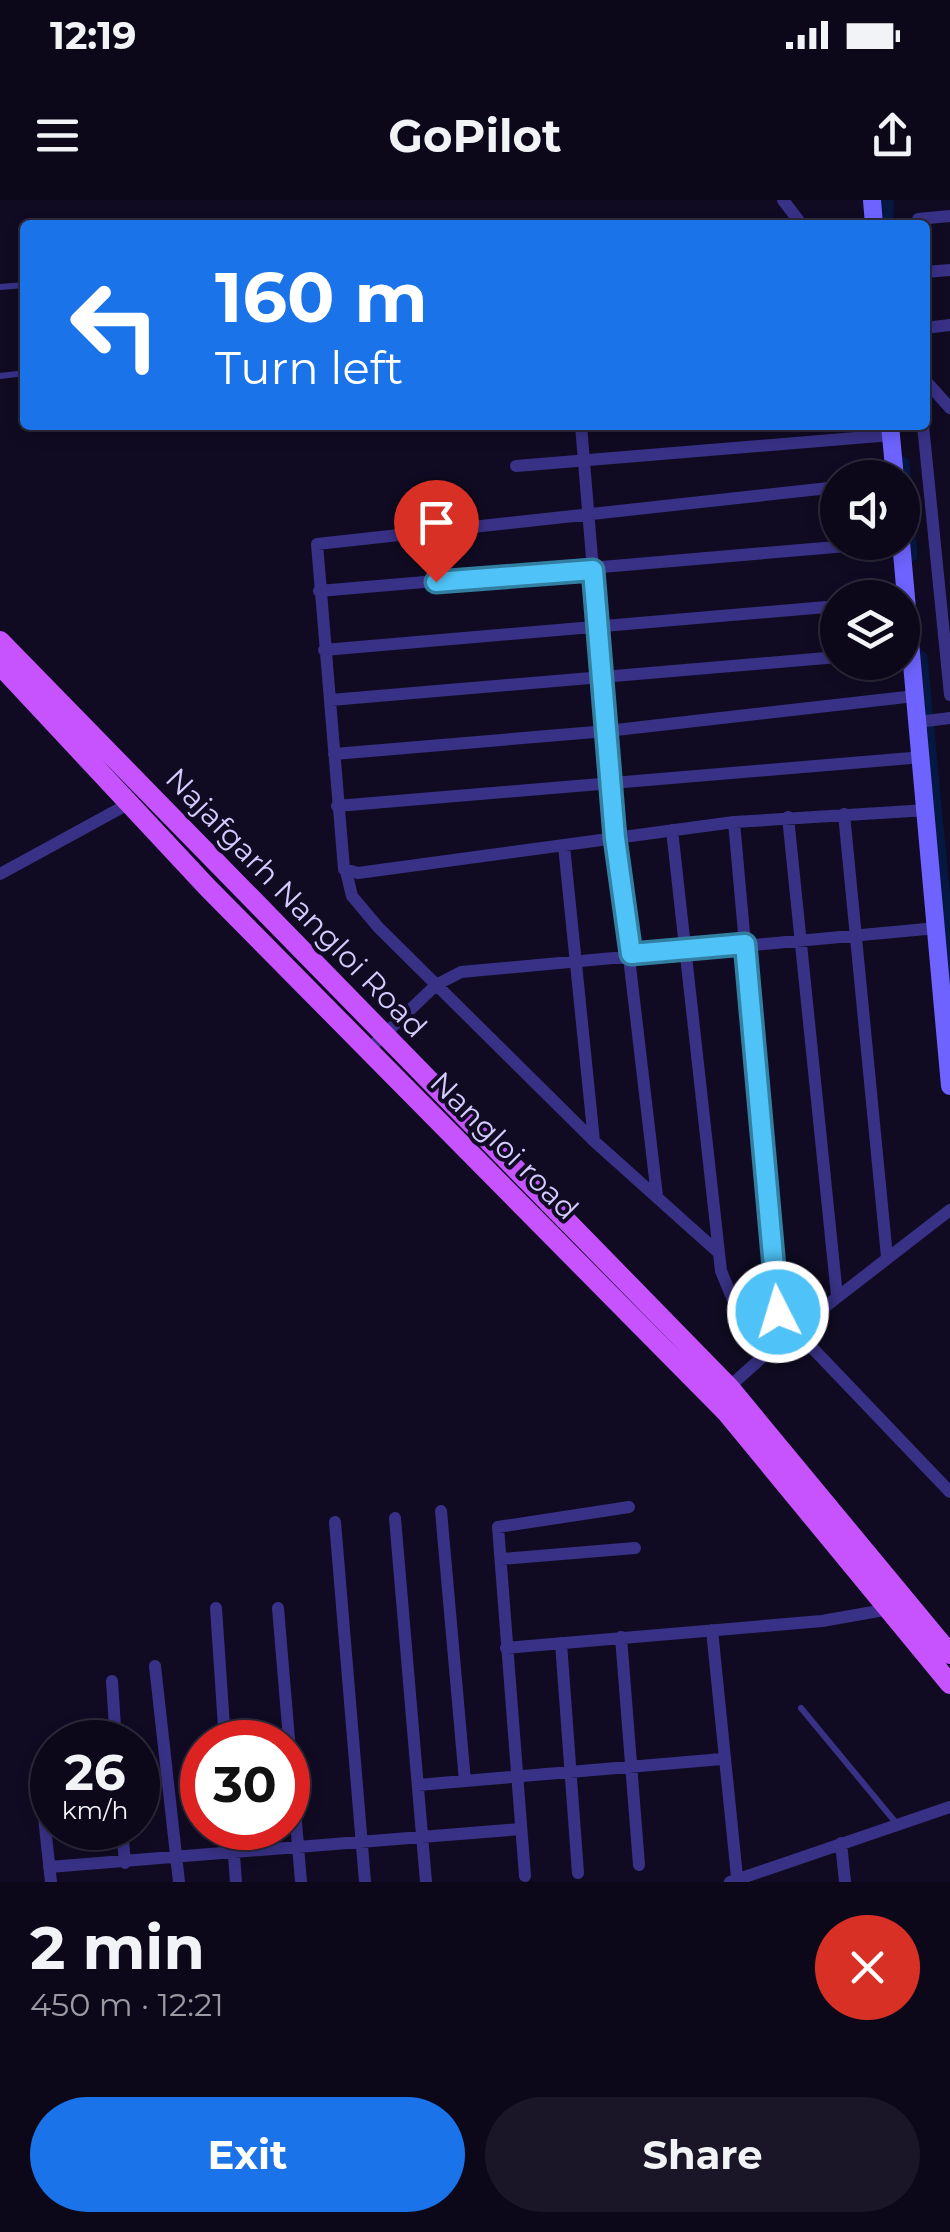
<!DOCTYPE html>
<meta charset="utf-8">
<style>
:root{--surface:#0c081a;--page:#1a1627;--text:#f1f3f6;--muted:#9a9aa2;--line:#2c2939;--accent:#1a73e8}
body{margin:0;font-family:Montserrat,sans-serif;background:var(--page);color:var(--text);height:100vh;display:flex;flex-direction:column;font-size:38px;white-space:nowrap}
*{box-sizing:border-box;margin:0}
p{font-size:32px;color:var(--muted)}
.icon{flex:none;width:55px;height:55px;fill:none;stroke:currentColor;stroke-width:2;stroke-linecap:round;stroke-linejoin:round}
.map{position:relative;height:1682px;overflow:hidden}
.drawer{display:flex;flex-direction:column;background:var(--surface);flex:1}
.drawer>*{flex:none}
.banner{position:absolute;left:20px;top:20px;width:910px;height:210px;border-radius:10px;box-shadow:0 5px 15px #0003,0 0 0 2px var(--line);background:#1a73e8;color:#fff;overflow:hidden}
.buttons{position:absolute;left:820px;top:260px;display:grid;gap:20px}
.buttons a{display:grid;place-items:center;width:100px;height:100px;border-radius:50%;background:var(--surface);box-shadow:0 5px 15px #0003,0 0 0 2px var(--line);font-size:50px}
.speed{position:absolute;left:30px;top:1520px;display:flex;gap:20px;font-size:50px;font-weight:700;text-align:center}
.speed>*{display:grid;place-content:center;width:130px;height:130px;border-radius:50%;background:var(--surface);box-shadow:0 5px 15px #0003,0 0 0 2px var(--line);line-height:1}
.speed small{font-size:25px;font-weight:400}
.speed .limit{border:15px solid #d22;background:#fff;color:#111}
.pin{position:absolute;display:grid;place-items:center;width:85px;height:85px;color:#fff;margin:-102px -42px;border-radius:50% 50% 50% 0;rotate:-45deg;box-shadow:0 0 10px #0007}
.pin .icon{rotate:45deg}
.me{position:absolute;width:110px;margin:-55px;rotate:355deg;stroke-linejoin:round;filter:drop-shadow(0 0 8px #0008)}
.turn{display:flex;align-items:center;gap:35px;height:210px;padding:0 30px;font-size:45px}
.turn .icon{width:130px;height:130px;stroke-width:2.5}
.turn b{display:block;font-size:70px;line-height:85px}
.round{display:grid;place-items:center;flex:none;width:105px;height:105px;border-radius:52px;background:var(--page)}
.head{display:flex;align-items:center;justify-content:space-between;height:170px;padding:0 30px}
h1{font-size:60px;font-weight:700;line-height:75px}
.button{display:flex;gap:20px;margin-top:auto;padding:20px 30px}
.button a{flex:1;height:115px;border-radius:60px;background:var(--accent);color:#fff;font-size:40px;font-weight:700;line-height:115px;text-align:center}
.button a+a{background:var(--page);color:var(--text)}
.status{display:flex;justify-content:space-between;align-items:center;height:70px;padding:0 50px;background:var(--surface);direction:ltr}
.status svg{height:28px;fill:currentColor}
header{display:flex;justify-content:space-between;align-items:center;height:130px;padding:0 30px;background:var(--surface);font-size:45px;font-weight:700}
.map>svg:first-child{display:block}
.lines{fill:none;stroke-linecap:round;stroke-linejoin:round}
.canal{stroke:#051842;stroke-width:15}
.lane{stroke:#393186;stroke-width:6}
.street{stroke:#393186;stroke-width:12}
.secondary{stroke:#6e63ff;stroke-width:18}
.primary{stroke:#c753ff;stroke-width:20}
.route-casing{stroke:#337fa1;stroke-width:25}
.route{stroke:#4fc3f7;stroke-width:18}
.labels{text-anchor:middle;stroke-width:8;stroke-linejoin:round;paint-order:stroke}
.street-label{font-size:30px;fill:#d4ccff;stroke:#100b22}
</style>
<div class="status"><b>12:19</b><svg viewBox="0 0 49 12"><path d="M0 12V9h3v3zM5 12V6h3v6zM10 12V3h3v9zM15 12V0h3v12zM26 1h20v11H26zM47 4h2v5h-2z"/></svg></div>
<header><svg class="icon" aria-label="menu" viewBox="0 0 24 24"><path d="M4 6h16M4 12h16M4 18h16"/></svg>GoPilot<svg class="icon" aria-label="share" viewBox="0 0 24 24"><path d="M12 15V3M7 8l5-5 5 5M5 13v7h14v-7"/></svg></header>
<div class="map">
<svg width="950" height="1682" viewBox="0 0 950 1682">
<rect width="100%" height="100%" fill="#100b22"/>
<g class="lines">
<!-- canal -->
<path class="canal" d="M 886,0 L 886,25
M 902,264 L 910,355
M 920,458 L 950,773"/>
<!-- lane -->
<path class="lane" d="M 0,87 L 25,85
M 0,176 L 25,173
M 801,1508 L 897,1624"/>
<!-- street -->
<path class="street" d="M 783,0 L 802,25
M 918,19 L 950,16
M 925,72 L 950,70
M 925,128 L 950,125
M 925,180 L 950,208
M 581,225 L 615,638 L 657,996
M 923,225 L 950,495
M 516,266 L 891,235
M 838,287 L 317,344 L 344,669 L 358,673 L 734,622 L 928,610
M 319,391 L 895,342
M 324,450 L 838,406
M 331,500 L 838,457
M 918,522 L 950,518
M 334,554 L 607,531 L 915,496
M 337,606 L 923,557
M 844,614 L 887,1057
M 788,617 L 837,1096
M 734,622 L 778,1112 L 950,1292
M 672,630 L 721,1071 L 733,1100 L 777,1144
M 564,646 L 594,941
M 346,671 L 352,696 L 378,727 L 594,941 L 719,1053
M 0,674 L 130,603
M 367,851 L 436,785 L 461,772 L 937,728
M 729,1187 L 777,1144 L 950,1010
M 441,1311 L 465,1581
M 395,1318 L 426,1682
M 335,1322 L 365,1682
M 501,1359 L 635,1348
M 216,1408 L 225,1542
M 278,1408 L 301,1682
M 712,1430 L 737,1677
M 621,1437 L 639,1665
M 561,1443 L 578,1673
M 506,1448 L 822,1421 L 890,1409
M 155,1466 L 179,1682
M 112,1481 L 116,1542
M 40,1580 L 51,1682
M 418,1585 L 722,1559
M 122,1628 L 125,1663
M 232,1628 L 236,1682
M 841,1643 L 845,1682
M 49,1667 L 521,1629
M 525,1676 L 498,1327 L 629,1307
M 730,1682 L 950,1607"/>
<!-- secondary -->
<path class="secondary" d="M 872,0 L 874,25
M 890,225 L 895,278
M 901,342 L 950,886"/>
<!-- primary -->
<path class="primary" d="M 0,441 L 729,1187 L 950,1454
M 0,465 L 208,688 L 726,1212 L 950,1484"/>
</g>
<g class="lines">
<!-- route casing -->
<g class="route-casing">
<path id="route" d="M 436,382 L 593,370 L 615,638 L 631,754 L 745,744 L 778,1112"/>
</g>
<!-- route -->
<use href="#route" class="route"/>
</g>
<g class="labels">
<!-- street labels -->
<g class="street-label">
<text transform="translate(296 703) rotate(46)" y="10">Najafgarh Nangloi Road</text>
<text transform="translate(504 946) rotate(45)" y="10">Nangloi road</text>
</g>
</g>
</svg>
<div class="buttons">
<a><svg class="icon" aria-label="sound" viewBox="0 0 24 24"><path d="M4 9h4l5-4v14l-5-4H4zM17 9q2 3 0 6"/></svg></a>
<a><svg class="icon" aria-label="layers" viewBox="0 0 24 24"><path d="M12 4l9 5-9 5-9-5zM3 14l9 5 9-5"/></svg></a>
</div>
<div class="speed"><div>26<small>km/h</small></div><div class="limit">30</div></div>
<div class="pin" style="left:436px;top:382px;background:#d93025"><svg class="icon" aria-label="arrive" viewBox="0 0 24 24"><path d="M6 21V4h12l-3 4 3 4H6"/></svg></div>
<svg class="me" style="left:778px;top:1112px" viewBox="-20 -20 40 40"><circle r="17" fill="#4fc3f7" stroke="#fff" stroke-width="3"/><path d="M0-11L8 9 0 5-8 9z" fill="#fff"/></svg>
<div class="banner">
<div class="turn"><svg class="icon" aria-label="left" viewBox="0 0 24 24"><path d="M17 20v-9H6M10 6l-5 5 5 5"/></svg><div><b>160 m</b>Turn left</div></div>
</div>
</div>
<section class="drawer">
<div class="head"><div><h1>2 min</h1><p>450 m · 12:21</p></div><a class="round" style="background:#d93025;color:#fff"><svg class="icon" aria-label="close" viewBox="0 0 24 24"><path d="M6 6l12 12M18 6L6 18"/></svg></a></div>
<div class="button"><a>Exit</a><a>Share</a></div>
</section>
